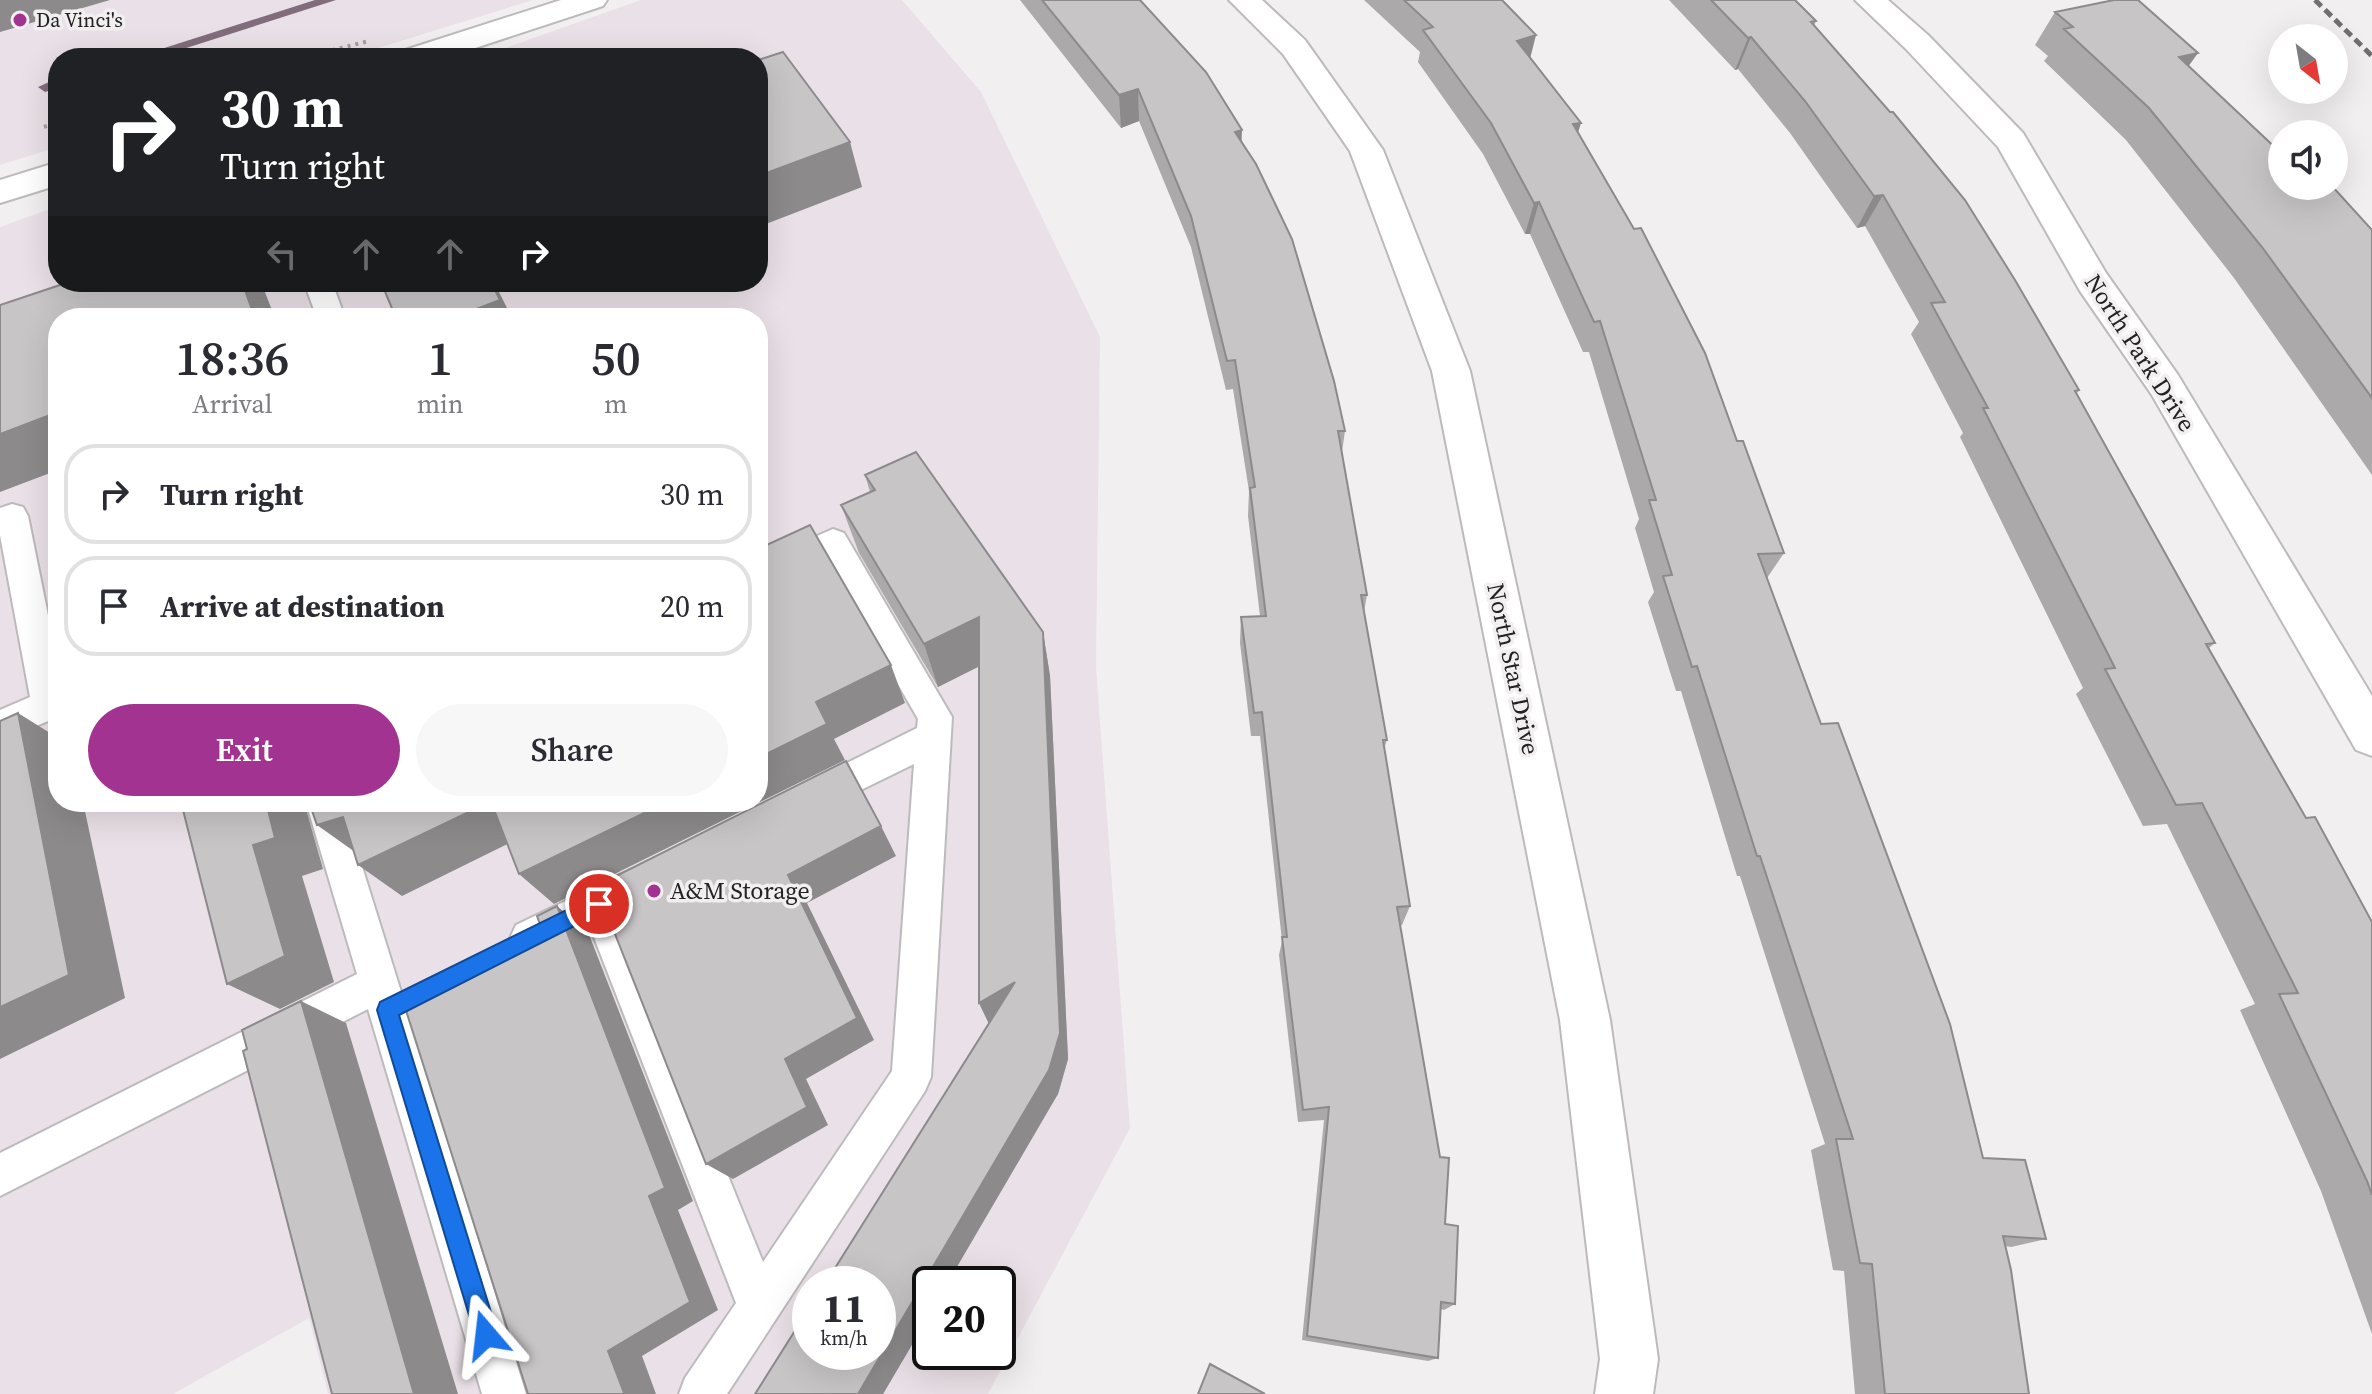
<!DOCTYPE html>
<style>
:root{--surface:#fff;--page:#f7f7f7;--text:#2b2b33;--muted:#7c7c81;--line:#e1e1e2;--accent:#a33390}
body{margin:0;font-family:"Source Serif 4",serif;background:var(--page);color:var(--text);height:100vh;display:flex;flex-direction:column;font-size:30px;white-space:nowrap}
*{box-sizing:border-box;margin:0}
p{font-size:26px;color:var(--muted)}
.icon{flex:none;width:44px;height:44px;fill:none;stroke:currentColor;stroke-width:2;stroke-linecap:round;stroke-linejoin:round}
.map{position:relative;flex:1;overflow:hidden}
.details{position:absolute;left:48px;top:308px;width:720px;height:504px;display:flex;flex-direction:column;background:var(--surface);border-radius:32px;box-shadow:0 8px 32px #0002}
.details>*{flex:none}
.hud{position:absolute;left:48px;top:48px;width:720px;height:244px;border-radius:32px;box-shadow:0 8px 32px #0002;background:#202124;color:#fff;overflow:hidden}
.needle{width:52px;rotate:149deg}
.tools{position:absolute;left:2268px;top:24px;display:grid;gap:16px}
.tools a{display:grid;place-items:center;width:80px;height:80px;border-radius:50%;background:var(--surface);box-shadow:0 8px 32px #0002;font-size:40px}
.speed{position:absolute;left:792px;top:1266px;display:flex;gap:16px;font-size:40px;font-weight:700;text-align:center}
.speed>*{display:grid;place-content:center;width:104px;height:104px;border-radius:50%;background:var(--surface);box-shadow:0 8px 32px #0002;line-height:1}
.speed small{font-size:20px;font-weight:400}
.speed .limit{border:4px solid #111;border-radius:12px;background:#fff;color:#111}
.pin{position:absolute;display:grid;place-items:center;width:68px;height:68px;color:#fff;margin:-34px;border:4px solid #fff;border-radius:50%;box-shadow:0 2px 8px #0007}
.me{position:absolute;width:88px;margin:-44px;rotate:343deg;stroke-linejoin:round;filter:drop-shadow(0 0 6px #0008)}
.turn{display:flex;align-items:center;gap:28px;height:168px;padding:0 40px;font-size:36px}
.turn .icon{width:104px;height:104px;stroke-width:2.5}
.turn b{display:block;font-size:56px;line-height:68px}
.lanes{display:flex;align-items:center;height:76px;padding:0 40px;background:#0003;justify-content:center;gap:40px;direction:ltr}
.lanes .off{opacity:.35}
.eta{display:flex;justify-content:space-evenly;align-items:center;height:136px;text-align:center}
.eta b{font-size:48px;font-weight:600;line-height:56px}
.button{display:flex;gap:16px;margin-top:auto;padding:16px 40px}
.button a{flex:1;height:92px;border-radius:48px;background:var(--accent);color:#fff;font-size:32px;font-weight:600;line-height:92px;text-align:center}
.button a+a{background:var(--page);color:var(--text)}
ul{padding:0;list-style:none}
li{display:flex;align-items:center;gap:24px;height:100px;margin:0 16px 12px;padding:0 24px;border:4px solid var(--line);border-radius:32px}
li div{flex:1}
li b{display:block;font-size:30px}
li em{font-style:normal}
.map>svg:first-child{display:block}
.built{fill:#eae0e7;fill-rule:evenodd}
.lines{fill:none;stroke-linecap:round;stroke-linejoin:round}
.stream{fill:#806c7b;fill-rule:evenodd}
.service-casing{stroke:#bdbabc;stroke-width:4}
.minor-casing{stroke:#bdbabc;stroke-width:4}
.secondary-casing{stroke:#bdbabc;stroke-width:4}
.path{stroke:#a19fa0;stroke-width:4;stroke-dasharray:3 5;stroke-linecap:butt}
.service{fill:#fff;fill-rule:evenodd}
.minor{fill:#fff;fill-rule:evenodd}
.secondary{fill:#fff;fill-rule:evenodd}
.rail{stroke:#717070;stroke-width:5;stroke-dasharray:9 5;stroke-linecap:butt}
.wall{fill:#aca9ab}
.shaded-wall{fill:#8c8a8b}
.building{fill:#c8c5c7;stroke:#8c8a8b;stroke-width:2}
.route{fill:#1a73e8;stroke:#114b97;stroke-width:2}
.poi-dot{fill:#a33390;stroke:#f2eff1;stroke-width:3}
.labels{text-anchor:middle;stroke-width:7;stroke-linejoin:round;paint-order:stroke}
.far-poi-label{font-size:20px;fill:#232222;stroke:#f2eff1;text-anchor:start}
.street-label{font-size:24px;fill:#232222;stroke:#f2eff1}
.poi-label{font-size:24px;fill:#232222;stroke:#f2eff1;text-anchor:start}
</style>
<div class="map">
<svg width="2372" height="1394" viewBox="0 0 2372 1394">
<rect width="100%" height="100%" fill="#f2eff1"/>
<!-- built -->
<path class="built" d="M 0,0 L 533,0 L 346,58 L 58,58 L 58,147 L 0,165 Z
M 641,0 L 902,0 L 981,92 L 1100,337 L 1096,667 L 1130,1128 L 988,1394 L 328,1394 L 309,1318 L 173,1394 L 0,1394 L 0,227 L 58,206 L 58,282 L 758,282 L 758,58 L 477,58 ZM 58,318 L 758,318 L 758,802 L 58,802 ZM 810,1284 L 878,1284 L 878,1352 L 810,1352 ZM 930,1284 L 998,1284 L 998,1352 L 930,1352 Z"/>
<g class="lines">
<!-- stream -->
<path class="stream" d="M 315,0 L 336,0 L 155,58 L 133,58 Z
M 58,78 L 58,88 L 45,92 L 38,87 Z"/>
<!-- service casing -->
<g class="service-casing">
<path id="service" d="M 304,282 L 332,282 L 345,318 L 317,318 Z
M 12,504 L 23,507 L 28,516 L 58,665 L 58,717 L 0,741 L 0,710 L 30,697 L 0,535 L 0,508 Z
M 833,529 L 844,533 L 952,717 L 931,1077 L 925,1091 L 727,1394 L 679,1394 L 685,1378 L 736,1303 L 590,927 L 529,956 L 516,951 L 510,938 L 516,925 L 630,870 L 643,865 L 656,870 L 661,882 L 656,894 L 621,912 L 763,1262 L 892,1071 L 914,764 L 812,814 L 799,809 L 794,798 L 799,787 L 917,728 L 918,719 L 826,559 L 758,589 L 758,562 Z
M 306,802 L 342,802 L 526,1394 L 482,1394 L 368,1009 L 0,1196 L 0,1153 L 357,974 Z"/>
</g>
<!-- minor casing -->
<g class="minor-casing">
<path id="minor" d="M 1229,0 L 1262,0 L 1305,40 L 1383,150 L 1470,371 L 1610,1020 L 1658,1359 L 1653,1394 L 1595,1394 L 1600,1359 L 1560,1020 L 1432,371 L 1350,151 L 1283,54 Z
M 1855,0 L 1888,0 L 1928,35 L 2023,133 L 2106,273 L 2178,375 L 2372,696 L 2372,756 L 2356,750 L 2152,395 L 2080,291 L 1998,147 L 1906,49 Z"/>
</g>
<!-- secondary casing -->
<g class="secondary-casing">
<path id="secondary" d="M 561,0 L 607,0 L 603,6 L 445,58 L 397,58 L 402,51 Z
M 58,162 L 58,185 L 0,203 L 0,180 Z"/>
</g>
<!-- path -->
<path class="path" d="M 301,58 L 369,41
M 44,127 L 58,122"/>
<!-- service -->
<use href="#service" class="service"/>
<!-- minor -->
<use href="#minor" class="minor"/>
<!-- secondary -->
<use href="#secondary" class="secondary"/>
<!-- rail -->
<path class="rail" d="M 2315,0 L 2372,56"/>
</g>
<!-- wall -->
<path class="wall" d="M 1020,0 L 1140,0 L 1242,141 L 1345,431 L 1342,452 L 1367,595 L 1364,612 L 1387,740 L 1384,748 L 1410,906 L 1402,925 L 1400,925 L 1445,1224 L 1455,1304 L 1444,1310 L 1441,1309 L 1438,1358 L 1428,1361 L 1302,1340 L 1324,1120 L 1298,1122 L 1279,955 L 1282,941 L 1260,736 L 1251,736 L 1240,643 L 1241,617 L 1260,616 L 1248,516 L 1249,491 L 1233,389 L 1226,390 L 1191,247 L 1139,121 L 1121,128 Z
M 1364,0 L 1502,0 L 1531,58 L 1578,133 L 1737,441 L 1784,553 L 1767,578 L 1983,1158 L 2046,1239 L 2011,1247 L 2005,1246 L 2029,1394 L 1855,1394 L 1844,1271 L 1833,1270 L 1811,1150 L 1825,1144 L 1740,876 L 1737,876 L 1681,691 L 1676,691 L 1648,602 L 1654,592 L 1635,528 L 1639,519 L 1589,352 L 1583,352 L 1530,234 L 1525,234 L 1483,154 L 1418,62 L 1420,52 Z
M 1669,0 L 1795,0 L 1816,21 L 1814,26 L 2079,390 L 2077,393 L 2215,643 L 2209,648 L 2306,818 L 2372,922 L 2372,1334 L 2321,1191 L 2240,1010 L 2255,1004 L 2167,824 L 2143,826 L 2076,694 L 2083,688 L 1960,437 L 1963,433 L 1911,334 L 1919,322 L 1865,226 L 1857,228 L 1790,133 L 1738,69 L 1735,70 Z
M 2055,12 L 2189,66 L 2282,186 L 2372,230 L 2372,475 L 2234,278 L 2126,140 L 2044,61 L 2048,56 L 2035,45 Z
M 865,475 L 1043,632 L 1050,676 L 1068,1059 L 1058,1094 L 930,1284 L 930,1314 L 883,1394 L 989,1024 L 979,1003 L 979,666 L 938,687 L 859,553 L 841,505 L 870,492 Z"/>
<!-- shaded-wall -->
<path class="shaded-wall" d="M 0,0 L 110,0 L 0,32 Z
M 1536,35 L 1528,67 L 1517,41 Z
M 1751,37 L 1738,69 L 1735,70 L 1748,38 Z
M 2198,53 L 2175,85 L 2179,57 Z
M 1138,89 L 1139,121 L 1121,128 L 1119,95 Z
M 1581,123 L 1571,155 L 1573,124 Z
M 1242,130 L 1241,162 L 1235,132 Z
M 850,142 L 862,187 L 758,227 L 758,176 Z
M 1883,195 L 1865,226 L 1857,228 L 1874,196 Z
M 1539,202 L 1530,234 L 1525,234 L 1534,203 Z
M 242,282 L 261,282 L 275,318 L 255,318 Z
M 491,282 L 494,282 L 512,318 L 453,318 Z
M 58,412 L 58,470 L 0,492 L 0,434 Z
M 979,617 L 990,661 L 938,687 L 924,644 Z
M 1043,632 L 1050,676 L 1068,1059 L 1058,1094 L 947,1284 L 930,1284 L 930,1314 L 883,1394 L 858,1394 L 1049,1070 Z
M 891,665 L 905,703 L 834,739 L 845,760 L 554,904 L 519,874 L 667,802 L 758,802 L 758,758 L 816,702 Z
M 18,713 L 58,738 L 58,802 L 83,802 L 125,998 L 0,1059 L 0,1007 Z
M 266,802 L 304,802 L 323,869 L 302,876 L 334,982 L 280,1009 L 227,984 L 253,845 Z
M 490,802 L 526,835 L 402,896 L 358,865 Z
M 343,817 L 362,857 L 317,825 Z
M 881,826 L 896,856 L 807,903 L 874,1040 L 806,1079 L 828,1125 L 733,1179 L 706,1164 L 785,1059 L 788,875 Z
M 557,906 L 588,932 L 693,1201 L 678,1210 L 718,1310 L 642,1356 L 656,1394 L 623,1394 L 608,1351 Z
M 1015,982 L 992,1030 L 979,1003 Z
M 301,1001 L 346,1023 L 458,1394 L 414,1394 Z"/>
<!-- building -->
<path class="building" d="M 1042,0 L 1140,0 L 1206,72 L 1242,130 L 1235,132 L 1256,164 L 1292,239 L 1334,381 L 1345,431 L 1338,431 L 1367,595 L 1361,595 L 1387,740 L 1383,740 L 1410,906 L 1397,907 L 1440,1157 L 1449,1158 L 1445,1224 L 1458,1226 L 1455,1304 L 1441,1302 L 1438,1358 L 1307,1336 L 1329,1107 L 1303,1110 L 1282,937 L 1287,937 L 1262,712 L 1254,713 L 1241,617 L 1266,616 L 1250,488 L 1255,487 L 1235,360 L 1227,361 L 1191,216 L 1138,89 L 1119,95 Z
M 1404,0 L 1502,0 L 1536,35 L 1517,41 L 1581,123 L 1573,124 L 1634,229 L 1641,228 L 1705,353 L 1737,441 L 1743,441 L 1784,553 L 1758,554 L 1821,724 L 1838,723 L 1950,1024 L 1983,1158 L 2025,1160 L 2046,1239 L 2003,1236 L 2011,1270 L 2029,1394 L 1885,1394 L 1872,1264 L 1860,1263 L 1836,1139 L 1853,1139 L 1760,856 L 1757,856 L 1697,666 L 1692,667 L 1663,576 L 1672,575 L 1649,500 L 1656,500 L 1600,321 L 1594,322 L 1539,202 L 1534,203 L 1491,123 L 1423,30 L 1433,27 Z
M 1711,0 L 1795,0 L 1816,21 L 1811,22 L 1890,112 L 1893,112 L 1965,200 L 2015,280 L 2079,390 L 2075,391 L 2215,643 L 2206,644 L 2306,818 L 2315,817 L 2372,922 L 2372,1195 L 2367,1181 L 2279,994 L 2298,993 L 2202,803 L 2176,805 L 2105,669 L 2115,668 L 1983,408 L 1988,408 L 1931,303 L 1945,302 L 1883,195 L 1874,196 L 1805,101 L 1751,37 L 1748,38 Z
M 2114,0 L 2138,0 L 2198,53 L 2179,57 L 2282,154 L 2282,186 L 2332,186 L 2372,230 L 2372,398 L 2262,247 L 2149,108 L 2064,29 L 2073,27 L 2055,12 Z
M 783,52 L 850,142 L 758,176 L 758,60 Z
M 59,282 L 242,282 L 255,318 L 58,318 L 58,412 L 0,434 L 0,305 L 60,285 Z
M 381,282 L 491,282 L 500,300 L 453,318 L 396,318 Z
M 916,452 L 1043,632 L 1060,1033 L 1049,1070 L 858,1394 L 755,1394 L 810,1307 L 810,1352 L 878,1352 L 878,1284 L 825,1284 L 1015,982 L 979,1003 L 979,617 L 924,644 L 841,505 L 875,490 L 865,475 Z
M 810,525 L 891,665 L 816,702 L 827,724 L 758,758 L 758,549 Z
M 18,713 L 69,975 L 0,1007 L 0,721 Z
M 846,761 L 881,826 L 788,875 L 857,1018 L 785,1059 L 807,1107 L 706,1164 L 596,886 Z
M 181,802 L 266,802 L 275,838 L 253,845 L 285,956 L 227,984 Z
M 309,802 L 490,802 L 358,865 L 343,817 L 317,825 Z
M 491,802 L 667,802 L 519,874 Z
M 557,906 L 665,1188 L 649,1196 L 690,1302 L 608,1351 L 624,1393 L 623,1394 L 528,1394 L 403,1001 L 542,930 L 537,916 Z
M 301,1001 L 414,1394 L 332,1394 L 243,1051 L 247,1049 L 242,1030 Z
M 1210,1364 L 1265,1394 L 1198,1394 Z"/>
<!-- route -->
<path class="route" d="M 599,894 L 606,897 L 609,904 L 606,910 L 399,1015 L 498,1335 L 494,1343 L 486,1346 L 478,1343 L 475,1335 L 377,1010 L 380,1002 Z"/>
<!-- markers -->
<g class="poi-dot">
<circle cx="20" cy="20" r="8"/>
<circle cx="654" cy="891" r="8"/>
</g>
<g class="labels">
<!-- far-poi labels -->
<g class="far-poi-label">
<text x="36" y="27">Da Vinci's</text>
</g>
<!-- street labels -->
<g class="street-label">
<text transform="translate(2140 353) rotate(57)" y="8">North Park Drive</text>
<text transform="translate(1513 669) rotate(78)" y="8">North Star Drive</text>
</g>
<!-- poi labels -->
<g class="poi-label">
<text x="670" y="899">A&amp;M Storage</text>
</g>
</g>
</svg>
<div class="tools">
<a><svg class="needle" viewBox="-14 -14 28 28"><path d="M0-13l5 13h-10z" fill="#e53935"/><path d="M0 13l5-13h-10z" fill="#7c7c81"/></svg></a>
<a><svg class="icon" aria-label="sound" viewBox="0 0 24 24"><path d="M4 9h4l5-4v14l-5-4H4zM17 9q2 3 0 6"/></svg></a>
</div>
<div class="speed"><div>11<small>km/h</small></div><div class="limit">20</div></div>
<div class="pin" style="left:599px;top:904px;background:#d93025"><svg class="icon" aria-label="arrive" viewBox="0 0 24 24"><path d="M6 21V4h12l-3 4 3 4H6"/></svg></div>
<svg class="me" style="left:486px;top:1335px" viewBox="-20 -20 40 40"><path d="M0-17L14 15 0 8-14 15z" fill="#1a73e8" stroke="#fff" stroke-width="4"/></svg>
<div class="hud">
<div class="turn"><svg class="icon" aria-label="right" viewBox="0 0 24 24"><path d="M7 20v-9h11M14 6l5 5-5 5"/></svg><div><b>30 m</b>Turn right</div></div>
<div class="lanes"><svg class="icon off" aria-label="left" viewBox="0 0 24 24"><path d="M17 20v-9H6M10 6l-5 5 5 5"/></svg><svg class="icon off" aria-label="ahead" viewBox="0 0 24 24"><path d="M12 20V5M6 11l6-6 6 6"/></svg><svg class="icon off" aria-label="ahead" viewBox="0 0 24 24"><path d="M12 20V5M6 11l6-6 6 6"/></svg><svg class="icon" aria-label="right" viewBox="0 0 24 24"><path d="M7 20v-9h11M14 6l5 5-5 5"/></svg></div>
</div>
<section class="details">
<div class="eta">
<div><b>18:36</b><p>Arrival</p></div>
<div><b>1</b><p>min</p></div>
<div><b>50</b><p>m</p></div>
</div>
<ul>
<li><svg class="icon" aria-label="right" viewBox="0 0 24 24"><path d="M7 20v-9h11M14 6l5 5-5 5"/></svg><div><b>Turn right</b></div><em>30 m</em></li>
<li><svg class="icon" aria-label="arrive" viewBox="0 0 24 24"><path d="M6 21V4h12l-3 4 3 4H6"/></svg><div><b>Arrive at destination</b></div><em>20 m</em></li>
</ul>
<div class="button"><a>Exit</a><a>Share</a></div>
</section>
</div>
